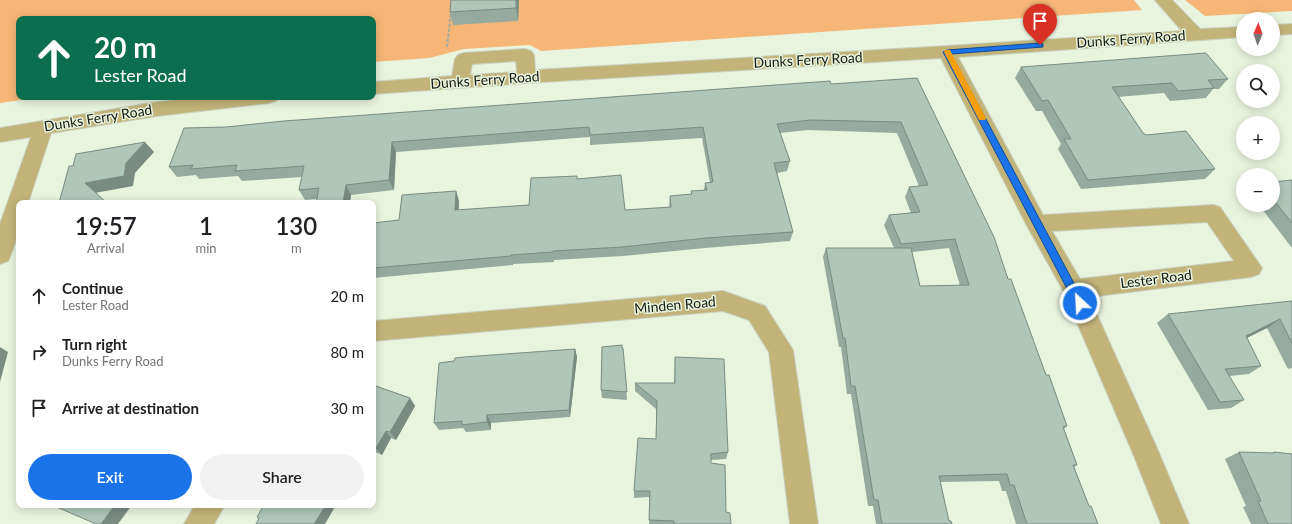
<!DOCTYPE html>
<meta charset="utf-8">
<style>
:root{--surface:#fff;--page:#f2f2f2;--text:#202124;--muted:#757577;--accent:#1a73e8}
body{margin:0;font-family:Lato,sans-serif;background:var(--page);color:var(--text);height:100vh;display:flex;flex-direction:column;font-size:15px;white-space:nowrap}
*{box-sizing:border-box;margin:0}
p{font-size:13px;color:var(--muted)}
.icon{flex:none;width:22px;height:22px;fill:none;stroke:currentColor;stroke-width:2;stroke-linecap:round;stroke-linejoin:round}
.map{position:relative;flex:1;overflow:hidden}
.details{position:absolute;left:16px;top:200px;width:360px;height:308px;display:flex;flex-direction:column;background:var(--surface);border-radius:8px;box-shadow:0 2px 10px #0003}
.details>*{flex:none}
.guide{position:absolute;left:16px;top:16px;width:360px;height:84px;border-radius:8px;box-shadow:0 2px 10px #0003;background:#0b6e4f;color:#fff;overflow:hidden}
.needle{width:26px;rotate:2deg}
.buttons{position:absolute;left:1236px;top:12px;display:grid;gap:8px}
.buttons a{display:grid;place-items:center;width:44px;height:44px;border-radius:50%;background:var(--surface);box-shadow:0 2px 10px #0003;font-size:20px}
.pin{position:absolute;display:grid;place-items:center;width:34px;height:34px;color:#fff;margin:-41px -17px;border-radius:50% 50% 50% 0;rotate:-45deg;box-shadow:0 0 4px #0007}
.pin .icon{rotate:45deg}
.me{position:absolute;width:44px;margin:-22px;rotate:335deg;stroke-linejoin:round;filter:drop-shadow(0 0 3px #0008)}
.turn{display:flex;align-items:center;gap:14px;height:84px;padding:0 12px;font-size:18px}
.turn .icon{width:52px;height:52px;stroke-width:2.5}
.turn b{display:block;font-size:28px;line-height:34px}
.eta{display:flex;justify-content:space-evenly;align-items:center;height:68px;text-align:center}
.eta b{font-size:24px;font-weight:600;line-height:28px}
.action{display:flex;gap:8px;margin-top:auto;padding:8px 12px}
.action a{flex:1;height:46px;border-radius:24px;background:var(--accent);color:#fff;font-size:16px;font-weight:600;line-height:46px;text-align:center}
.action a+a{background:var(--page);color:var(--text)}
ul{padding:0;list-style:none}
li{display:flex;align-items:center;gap:12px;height:56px;padding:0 12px}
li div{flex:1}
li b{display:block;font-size:15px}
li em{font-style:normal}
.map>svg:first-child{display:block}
.green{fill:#f6b677}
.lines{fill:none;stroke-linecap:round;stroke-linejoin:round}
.minor-casing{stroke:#c7d1be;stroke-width:2}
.path{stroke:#a3ab9b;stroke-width:2;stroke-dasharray:3.5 1.5;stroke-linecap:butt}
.minor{fill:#c2b479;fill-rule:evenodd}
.wall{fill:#96aa9f;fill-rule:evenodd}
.shaded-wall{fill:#7a8b82}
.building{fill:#afc6b9;stroke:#7a8b82}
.route{fill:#1a73e8;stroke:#114b97}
.slow{fill:#f59e0b}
.labels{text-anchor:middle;stroke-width:3;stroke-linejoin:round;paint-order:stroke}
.street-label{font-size:14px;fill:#161a12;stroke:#e9f4df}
</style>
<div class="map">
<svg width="1292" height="524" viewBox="0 0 1292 524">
<rect width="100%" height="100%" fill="#e9f4df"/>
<!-- green -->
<path class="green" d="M 0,0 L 1134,0 L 1142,10 L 541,51 L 530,45 L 464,49 L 429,58 L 373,62 L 373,19 L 19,19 L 19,97 L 42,97 L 0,103 Z
M 1185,0 L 1292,0 L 1292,11 L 1205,16 Z"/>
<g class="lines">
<!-- minor casing -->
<g class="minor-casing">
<path id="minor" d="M 1155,0 L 1172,0 L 1200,29 L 1243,27 L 1243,37 L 958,57 L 1043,215 L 1213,205 L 1220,207 L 1262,268 L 1259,274 L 1251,277 L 1089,297 L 1156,446 L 1189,524 L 1161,524 L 1134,456 L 1064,292 L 1026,224 L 941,58 L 526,83 L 373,94 L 373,82 L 452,76 L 455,59 L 458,55 L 464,53 L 525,49 L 531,51 L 534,55 L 535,70 L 947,46 L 1182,31 ZM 516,61 L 517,72 L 470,75 L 472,64 ZM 1207,222 L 1234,261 L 1080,279 L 1052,231 Z
M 1292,24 L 1292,34 L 1273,35 L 1273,25 Z
M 209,97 L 278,97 L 276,101 L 269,103 L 157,116 L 51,133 L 28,203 L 19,203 C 19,226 18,240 8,261 L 0,264 L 0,224 L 31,137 L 0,142 L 0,128 L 157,102 Z
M 723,291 L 765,306 L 793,350 L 818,524 L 790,524 L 769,352 L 749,320 L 723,311 L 373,341 L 373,321 Z
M 195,505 L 225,505 L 214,524 L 184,524 Z"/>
</g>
<!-- path -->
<path class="path" d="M 447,47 L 451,12"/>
<!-- minor -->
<use href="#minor" class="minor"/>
</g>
<!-- wall -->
<path class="wall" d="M 519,0 L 518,21 L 453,25 L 450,12 Z
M 1021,67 L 1228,79 L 1219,89 L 1213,89 L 1206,98 L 1170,101 L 1164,93 L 1118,97 L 1143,133 L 1215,169 L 1205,179 L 1081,189 L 1058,149 L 1061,144 L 1042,111 L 1036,111 L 1015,78 Z
M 917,78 L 1008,279 L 1046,375 L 1067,426 L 1064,429 L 1077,465 L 1074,467 L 1089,506 L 1098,524 L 1016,524 L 1006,491 L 1002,491 L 999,481 L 940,482 L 949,521 L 952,524 L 876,524 L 873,506 L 868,506 L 851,394 L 847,394 L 841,347 L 839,347 L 823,257 L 826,248 L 894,248 L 884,225 L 889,215 L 911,213 L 905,197 L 909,187 L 919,186 L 897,133 L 808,130 L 780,133 L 790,161 L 787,171 L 777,173 L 793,232 L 790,241 L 705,248 L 623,256 L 554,260 L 554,262 L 513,264 L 513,265 L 373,278 L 373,223 L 399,220 L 456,191 L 459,201 L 459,210 L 529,205 L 577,179 L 625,210 L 669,207 L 670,196 L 691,194 L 691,191 L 704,190 L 705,183 L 710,183 L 702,138 L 590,145 L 590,137 L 396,152 L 394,190 L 351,195 L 350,203 L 316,203 L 317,199 L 305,200 L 299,190 L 302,177 L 242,181 L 238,176 L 199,179 L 196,175 L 177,177 L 169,167 L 226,127 ZM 949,248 L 960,286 L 920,286 L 912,252 Z
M 1292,180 L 1292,248 L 1259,205 L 1273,205 L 1273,182 Z
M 1292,301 L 1292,368 L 1288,369 L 1267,328 L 1247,338 L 1261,366 L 1249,374 L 1229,376 L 1244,400 L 1231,408 L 1208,410 L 1157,323 L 1168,314 Z
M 622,348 L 623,348 L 627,400 L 602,398 L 601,390 Z
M 575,349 L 577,357 L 570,417 L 491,423 L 491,430 L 466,432 L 463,428 L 439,430 L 434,423 Z
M 675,357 L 728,452 L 726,459 L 711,460 L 711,463 L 726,512 L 731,524 L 649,524 L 649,497 L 634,498 L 634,491 L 656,439 L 656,409 L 635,391 L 635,383 L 674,383 Z
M 373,385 L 410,398 L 415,406 L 396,440 L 391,438 L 382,455 L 373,451 Z
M 1239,452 L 1271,453 L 1274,452 L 1292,524 L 1251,524 L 1243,507 L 1246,506 L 1225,459 Z"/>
<!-- shaded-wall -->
<path class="shaded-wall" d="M 516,0 L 519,0 L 518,21 L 516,8 Z
M 145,142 L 154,152 L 135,173 L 133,186 L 95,193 L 85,183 L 126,163 Z
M 392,142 L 396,152 L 394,190 L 389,180 Z
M 346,185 L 351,195 L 350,203 L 343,203 Z
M 456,191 L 459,201 L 458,220 L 455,210 Z
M 1280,319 L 1267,328 L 1234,344 L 1246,336 Z
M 0,347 L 8,352 L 0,382 Z
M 575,349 L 577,357 L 570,417 L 569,410 Z
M 410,398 L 415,406 L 396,440 L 390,432 Z
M 487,415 L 491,423 L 491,430 L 487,422 Z
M 386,431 L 391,438 L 382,455 L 376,448 Z
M 115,505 L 132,505 L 118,524 L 101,524 Z
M 326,505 L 336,505 L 325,524 L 314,524 Z"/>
<!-- building -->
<path class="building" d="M 451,0 L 516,0 L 516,8 L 450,12 Z
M 1206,53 L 1228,79 L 1208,80 L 1214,88 L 1178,91 L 1172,83 L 1112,87 L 1143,133 L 1146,135 L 1186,131 L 1215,169 L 1088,180 L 1064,139 L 1071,139 L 1048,100 L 1042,101 L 1021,67 Z
M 917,78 L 994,237 L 1008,279 L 1011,279 L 1046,375 L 1049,375 L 1067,426 L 1063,427 L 1077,465 L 1073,465 L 1089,506 L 1091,506 L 1098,524 L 1027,524 L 1014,485 L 1010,485 L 1007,474 L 939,476 L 949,521 L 951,521 L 952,524 L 882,524 L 878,500 L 874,500 L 855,386 L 851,386 L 845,338 L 843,338 L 826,248 L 911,248 L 920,286 L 969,285 L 955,239 L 901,244 L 889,215 L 920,212 L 909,187 L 928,185 L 901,122 L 810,120 L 777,124 L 790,161 L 774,163 L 793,232 L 706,238 L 622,247 L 553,251 L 553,252 L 511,255 L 511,256 L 373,268 L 373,223 L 399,220 L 402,195 L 456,191 L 455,210 L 529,205 L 531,178 L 577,176 L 577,179 L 621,175 L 625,210 L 671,207 L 670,196 L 692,194 L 691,191 L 707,190 L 705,183 L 713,182 L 703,127 L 590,135 L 589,127 L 392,142 L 389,180 L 346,185 L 343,203 L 316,203 L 319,188 L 299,190 L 304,166 L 235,171 L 237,165 L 191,169 L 193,165 L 169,167 L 184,128 L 226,127 L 284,121 L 830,81 L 831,84 Z
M 145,142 L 126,163 L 124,176 L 85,183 L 107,203 L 59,203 L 69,166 L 73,166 L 76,154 Z
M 1292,180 L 1292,223 L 1273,199 L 1273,182 Z
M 1292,301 L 1292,343 L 1280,319 L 1246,336 L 1261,366 L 1225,369 L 1244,400 L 1220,402 L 1168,314 Z
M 622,345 L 622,348 L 623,348 L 627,392 L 601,390 L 602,347 Z
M 575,349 L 569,410 L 487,415 L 487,422 L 462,425 L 462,421 L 434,423 L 439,363 L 454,361 L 455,358 L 464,357 Z
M 675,357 L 724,359 L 728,452 L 711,454 L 711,463 L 725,465 L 726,512 L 730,513 L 731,524 L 674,524 L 674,521 L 649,520 L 650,491 L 634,491 L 638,438 L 656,439 L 657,401 L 635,383 L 675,383 Z
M 373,385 L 410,398 L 390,432 L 386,431 L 376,448 L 373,447 Z
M 1239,452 L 1274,453 L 1274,452 L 1292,454 L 1292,524 L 1268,524 L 1258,501 L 1261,501 Z
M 52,505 L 115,505 L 101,524 L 96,524 Z
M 264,505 L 326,505 L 314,524 L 256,524 L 259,518 L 257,517 Z"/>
<!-- route -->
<path class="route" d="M 1040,43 L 1043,44 L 1043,47 L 951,54 L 1083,300 L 1085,303 L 1083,306 L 1076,306 L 943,52 L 947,50 Z"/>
<!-- slow -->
<path class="slow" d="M 945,50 L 950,50 L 951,52 L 986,118 L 985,120 L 979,120 L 978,118 L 944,52 Z"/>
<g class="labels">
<!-- street labels -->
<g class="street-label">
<text transform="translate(1131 39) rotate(-4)" y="5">Dunks Ferry Road</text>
<text transform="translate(808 60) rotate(-3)" y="5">Dunks Ferry Road</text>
<text transform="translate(485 80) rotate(-4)" y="5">Dunks Ferry Road</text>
<text transform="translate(98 118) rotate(-9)" y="5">Dunks Ferry Road</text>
<text transform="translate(1156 279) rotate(-7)" y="5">Lester Road</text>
<text transform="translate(675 305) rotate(-5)" y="5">Minden Road</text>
</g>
</g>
</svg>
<div class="buttons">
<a><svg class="needle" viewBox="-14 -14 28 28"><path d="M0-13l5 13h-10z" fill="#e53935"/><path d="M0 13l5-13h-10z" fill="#757577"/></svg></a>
<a><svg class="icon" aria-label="search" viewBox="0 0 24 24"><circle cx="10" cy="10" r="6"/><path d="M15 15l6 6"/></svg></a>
<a>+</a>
<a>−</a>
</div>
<div class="pin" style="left:1040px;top:45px;background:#d93025"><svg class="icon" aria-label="arrive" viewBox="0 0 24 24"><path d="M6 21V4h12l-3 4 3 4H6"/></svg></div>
<svg class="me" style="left:1080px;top:303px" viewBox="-20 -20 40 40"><circle r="17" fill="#1a73e8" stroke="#fff" stroke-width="3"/><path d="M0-11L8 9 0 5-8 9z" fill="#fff"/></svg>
<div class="guide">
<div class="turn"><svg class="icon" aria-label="ahead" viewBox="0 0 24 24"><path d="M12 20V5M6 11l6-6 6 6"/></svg><div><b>20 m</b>Lester Road</div></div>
</div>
<section class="details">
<div class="eta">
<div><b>19:57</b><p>Arrival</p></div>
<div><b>1</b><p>min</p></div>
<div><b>130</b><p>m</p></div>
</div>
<ul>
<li><svg class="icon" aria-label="ahead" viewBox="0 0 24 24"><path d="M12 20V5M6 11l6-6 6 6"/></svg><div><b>Continue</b><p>Lester Road</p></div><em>20 m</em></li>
<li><svg class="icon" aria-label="right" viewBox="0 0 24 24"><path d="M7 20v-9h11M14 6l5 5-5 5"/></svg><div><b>Turn right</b><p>Dunks Ferry Road</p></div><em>80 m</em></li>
<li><svg class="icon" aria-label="arrive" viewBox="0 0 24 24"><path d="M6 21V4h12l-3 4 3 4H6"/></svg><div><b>Arrive at destination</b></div><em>30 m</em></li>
</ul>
<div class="action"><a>Exit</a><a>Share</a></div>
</section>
</div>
